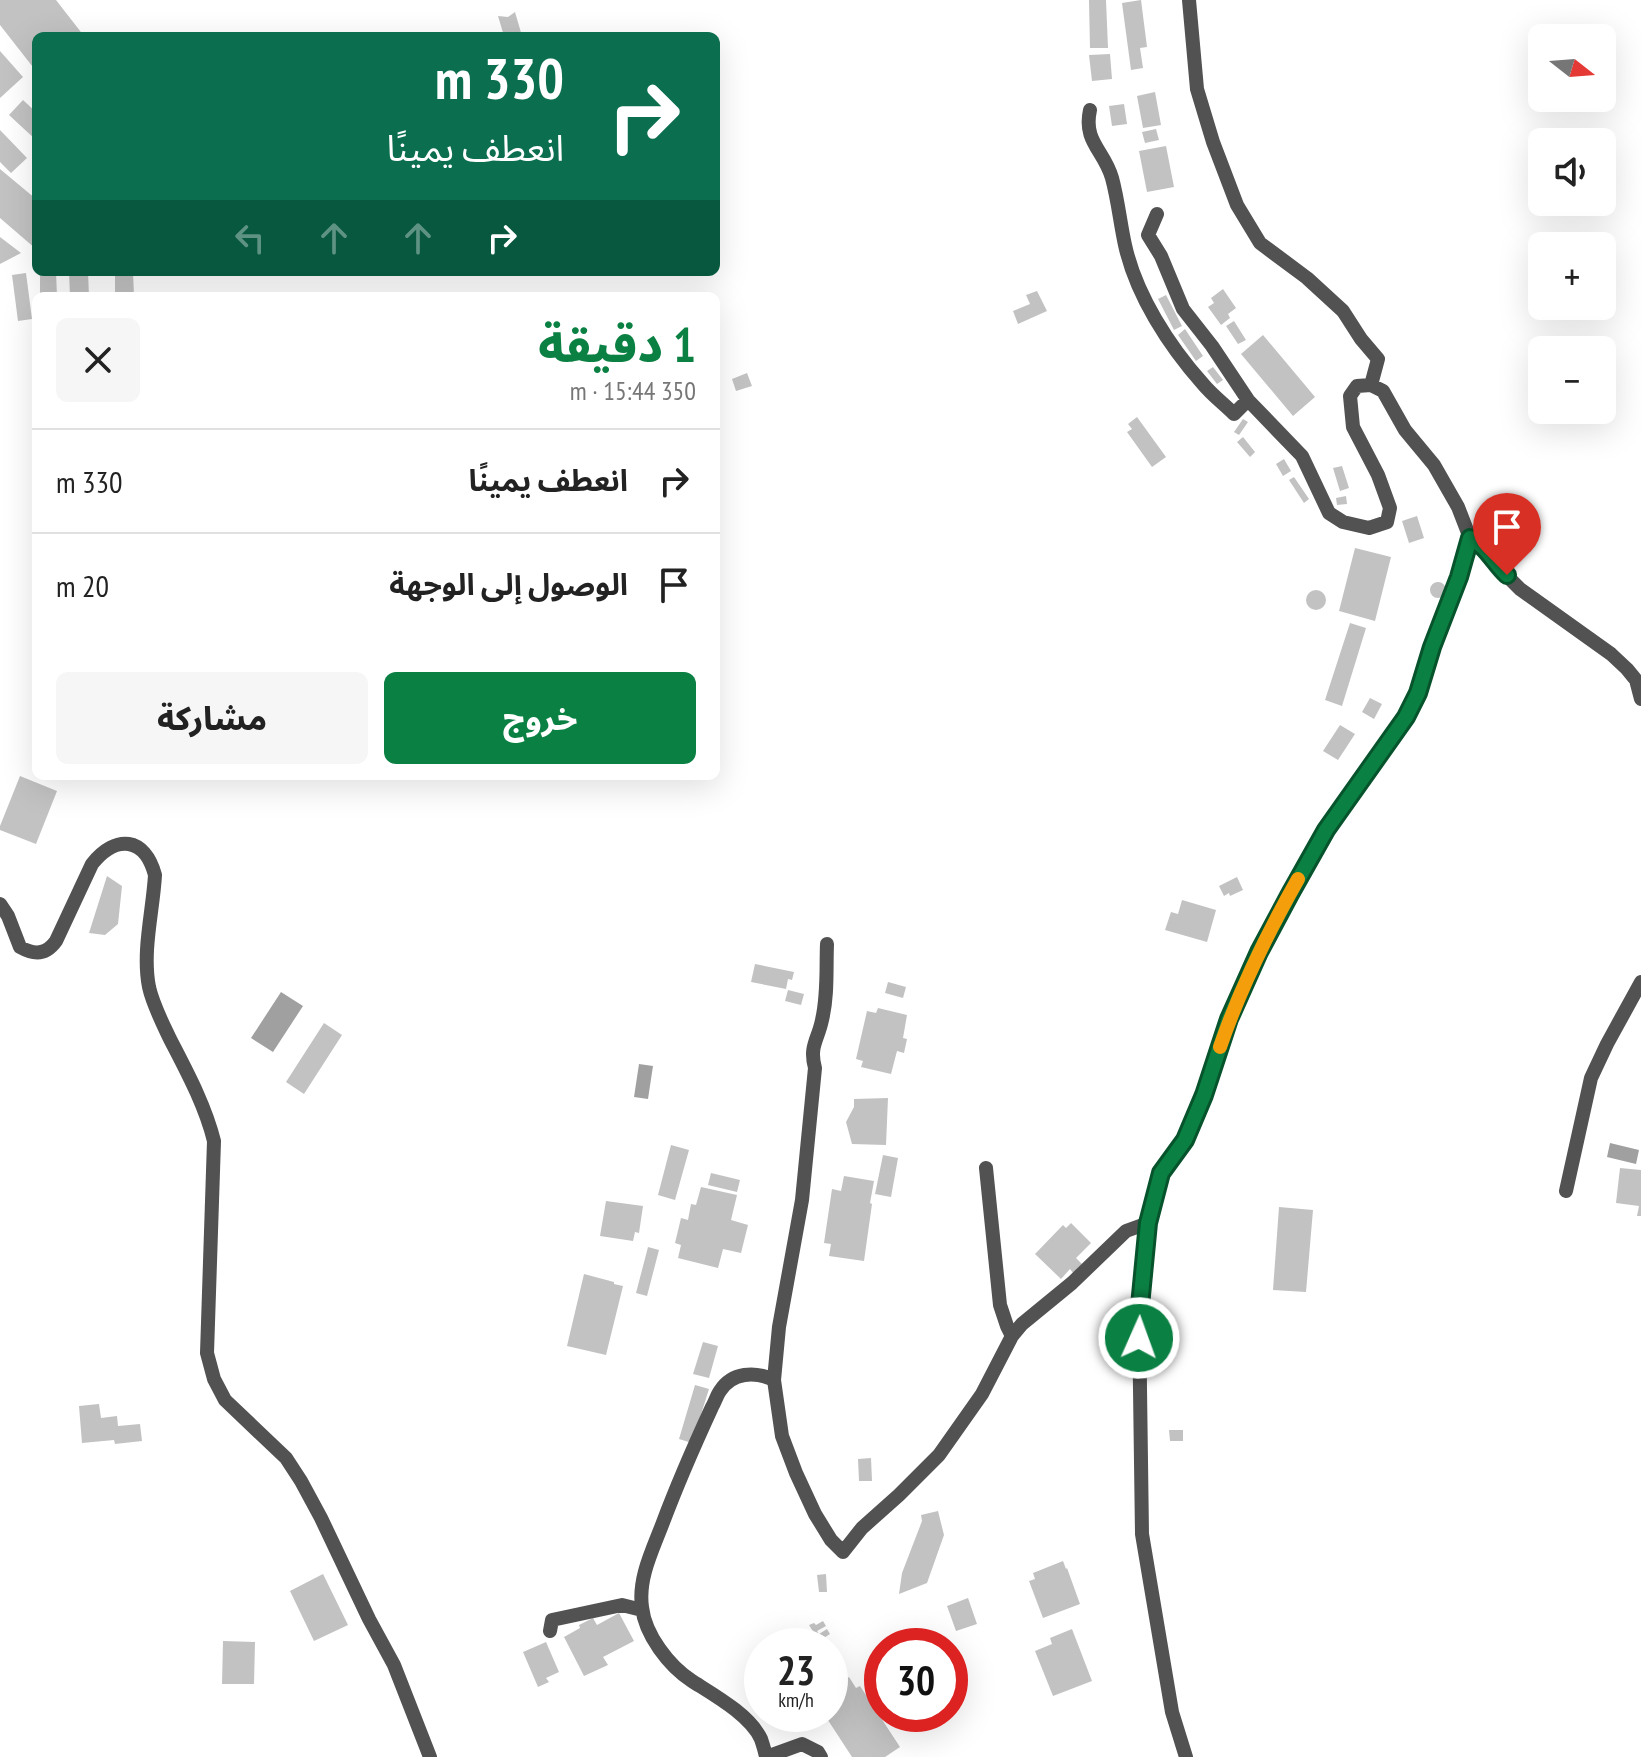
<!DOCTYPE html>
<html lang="ar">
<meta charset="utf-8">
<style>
:root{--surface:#fff;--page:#f6f6f6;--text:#222;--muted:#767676;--line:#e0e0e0;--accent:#0b8043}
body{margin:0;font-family:"PT Sans Narrow","Noto Sans Arabic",sans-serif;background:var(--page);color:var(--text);direction:rtl;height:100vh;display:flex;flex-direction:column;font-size:30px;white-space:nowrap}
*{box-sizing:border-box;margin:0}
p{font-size:26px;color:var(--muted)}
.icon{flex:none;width:44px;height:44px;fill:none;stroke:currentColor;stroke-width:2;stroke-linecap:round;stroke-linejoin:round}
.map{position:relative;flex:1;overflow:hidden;direction:ltr}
.details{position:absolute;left:32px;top:292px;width:688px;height:488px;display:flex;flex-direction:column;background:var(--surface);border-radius:12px;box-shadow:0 8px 32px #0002;direction:rtl}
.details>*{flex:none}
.guide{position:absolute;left:32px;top:32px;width:688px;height:244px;border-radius:12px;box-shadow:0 8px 32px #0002;direction:rtl;background:#0b6e4f;color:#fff;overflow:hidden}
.needle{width:52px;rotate:107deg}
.fabs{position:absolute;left:1528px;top:24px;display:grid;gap:16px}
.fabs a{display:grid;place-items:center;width:88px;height:88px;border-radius:12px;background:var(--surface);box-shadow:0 8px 32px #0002;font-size:40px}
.speed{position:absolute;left:744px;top:1628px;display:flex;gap:16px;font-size:40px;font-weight:700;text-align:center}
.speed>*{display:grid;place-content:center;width:104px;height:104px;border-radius:50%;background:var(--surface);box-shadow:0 8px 32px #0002;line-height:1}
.speed small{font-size:20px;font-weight:400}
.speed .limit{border:12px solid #d22;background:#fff;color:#111}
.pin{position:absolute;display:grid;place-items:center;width:68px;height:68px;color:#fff;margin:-82px -34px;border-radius:50% 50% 50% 0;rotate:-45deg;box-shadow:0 0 8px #0007}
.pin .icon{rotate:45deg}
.me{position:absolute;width:88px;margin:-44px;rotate:2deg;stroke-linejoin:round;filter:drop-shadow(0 0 6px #0008)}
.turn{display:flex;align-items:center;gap:28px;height:168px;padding:0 24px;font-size:36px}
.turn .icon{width:104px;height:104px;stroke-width:2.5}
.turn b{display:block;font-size:56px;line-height:68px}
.lanes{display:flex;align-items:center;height:76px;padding:0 24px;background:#0003;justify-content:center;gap:40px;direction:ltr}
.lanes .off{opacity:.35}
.round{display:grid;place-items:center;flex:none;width:84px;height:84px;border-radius:12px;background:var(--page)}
.overview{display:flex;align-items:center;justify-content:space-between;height:136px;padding:0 24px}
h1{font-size:48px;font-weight:800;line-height:60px;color:var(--accent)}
.primary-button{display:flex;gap:16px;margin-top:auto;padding:16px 24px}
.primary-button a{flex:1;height:92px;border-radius:12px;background:var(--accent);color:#fff;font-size:32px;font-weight:800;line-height:92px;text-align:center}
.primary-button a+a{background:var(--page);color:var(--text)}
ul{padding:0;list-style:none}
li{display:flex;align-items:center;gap:24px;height:104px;padding:0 24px;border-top:2px solid var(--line)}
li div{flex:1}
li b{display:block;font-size:30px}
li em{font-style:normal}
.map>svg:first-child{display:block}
.water{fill:#a0a0a0}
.building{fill:#c2c2c2}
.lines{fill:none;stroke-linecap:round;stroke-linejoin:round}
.street{stroke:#525252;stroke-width:14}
.route-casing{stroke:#07532c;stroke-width:20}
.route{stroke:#0b8043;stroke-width:14}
.slow{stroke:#f59e0b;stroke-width:14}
</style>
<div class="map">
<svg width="1641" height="1757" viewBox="0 0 1641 1757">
<rect width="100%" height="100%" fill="#fff"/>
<!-- water -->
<path class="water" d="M 281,992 L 303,1006 L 273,1052 L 251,1038 Z
M 639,1064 L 653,1066 L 648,1099 L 634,1097 Z
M 1610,1143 L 1639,1150 L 1636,1164 L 1607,1157 Z"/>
<!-- building -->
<path class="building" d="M 0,0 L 56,0 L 84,36 L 36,36 L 36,71 L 0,25 Z
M 1089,0 L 1106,0 L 1108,48 L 1090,48 Z
M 1141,0 L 1147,47 L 1140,48 L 1143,68 L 1131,70 L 1122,3 Z
M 515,12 L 522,36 L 504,36 L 498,16 L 508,17 Z
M 0,51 L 23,77 L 0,98 Z
M 1110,54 L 1112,79 L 1092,81 L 1089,55 Z
M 1155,92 L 1161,125 L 1143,128 L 1137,96 Z
M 23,100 L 36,112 L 36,140 L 9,115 Z
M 1124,104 L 1127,124 L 1112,126 L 1109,106 Z
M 1156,129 L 1159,140 L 1145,143 L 1142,132 Z
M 0,130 L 27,158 L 11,173 L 0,162 Z
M 1166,146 L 1174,187 L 1147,192 L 1139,151 Z
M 0,169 L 36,199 L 36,249 L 0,218 Z
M 0,237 L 21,253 L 0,264 Z
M 40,272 L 56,272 L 57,296 L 40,296 Z
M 69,272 L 88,272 L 89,296 L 70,296 Z
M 115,272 L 133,272 L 134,296 L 115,296 Z
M 26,273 L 32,319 L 18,321 L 12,275 Z
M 1223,289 L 1236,308 L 1228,314 L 1230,318 L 1221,325 L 1208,307 L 1214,303 L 1211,298 Z
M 1037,291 L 1047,311 L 1018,324 L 1013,311 L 1030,304 L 1026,295 Z
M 1166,295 L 1182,326 L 1174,330 L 1158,299 Z
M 1234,321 L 1246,340 L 1238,344 L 1226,326 Z
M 1185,329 L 1203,356 L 1196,361 L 1178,335 Z
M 1263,335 L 1315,397 L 1293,416 L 1241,354 Z
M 1213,367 L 1223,380 L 1217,384 L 1207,371 Z
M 747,373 L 752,386 L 736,391 L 732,379 Z
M 1137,417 L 1166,457 L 1152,467 L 1127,432 L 1132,429 L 1128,424 Z
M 1243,419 L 1248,422 L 1239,435 L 1234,432 Z
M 1243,437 L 1255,452 L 1250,457 L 1237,442 Z
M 1284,459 L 1291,471 L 1283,476 L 1276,464 Z
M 1342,466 L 1349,488 L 1340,491 L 1333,468 Z
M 1294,477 L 1309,499 L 1304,503 L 1289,480 Z
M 1346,496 L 1347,504 L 1337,505 L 1336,498 Z
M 1417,516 L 1424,538 L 1409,543 L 1402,521 Z
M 1355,548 L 1391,557 L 1375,621 L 1339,611 Z
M1430 590a8 8 0 1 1 16 0a8 8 0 1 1-16 0Z
M1306 600a10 10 0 1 1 20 0a10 10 0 1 1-20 0Z
M 1350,623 L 1366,628 L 1342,706 L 1325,700 Z
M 1370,698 L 1382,704 L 1374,719 L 1362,712 Z
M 1340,725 L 1355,734 L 1338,760 L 1323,751 Z
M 20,776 L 57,791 L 36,844 L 0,830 L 0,826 Z
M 107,876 L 122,886 L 118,924 L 105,935 L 89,933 Z
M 1237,877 L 1243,890 L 1230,896 L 1229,893 L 1224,896 L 1219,886 Z
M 1182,900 L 1216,910 L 1207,942 L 1165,930 L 1171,912 L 1178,914 Z
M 755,964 L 794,972 L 792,980 L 788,979 L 786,989 L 751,982 Z
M 888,982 L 906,987 L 903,998 L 885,993 Z
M 788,990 L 804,994 L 801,1005 L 785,1001 Z
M 878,1008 L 907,1015 L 903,1038 L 907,1039 L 904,1053 L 897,1051 L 891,1074 L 861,1067 L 863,1061 L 856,1059 L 867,1011 L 876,1013 Z
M 324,1023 L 342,1035 L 304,1094 L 286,1082 Z
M 888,1098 L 886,1145 L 852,1144 L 846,1122 L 854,1107 L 854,1099 Z
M 671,1145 L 689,1150 L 675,1200 L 658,1195 Z
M 883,1155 L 898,1158 L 891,1197 L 875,1194 Z
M 1620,1168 L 1641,1170 L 1641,1216 L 1637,1216 L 1639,1206 L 1616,1203 Z
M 711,1173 L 740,1180 L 737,1192 L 708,1185 Z
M 844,1176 L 874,1181 L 870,1203 L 872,1204 L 864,1261 L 829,1256 L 831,1244 L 824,1243 L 832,1189 L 841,1191 Z
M 701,1187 L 737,1195 L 731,1220 L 748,1225 L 741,1253 L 723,1249 L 718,1268 L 678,1258 L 681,1245 L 675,1243 L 681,1218 L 688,1220 L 691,1204 L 696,1205 Z
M 606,1201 L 643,1206 L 639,1233 L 635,1232 L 633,1241 L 600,1236 Z
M 1279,1207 L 1313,1210 L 1306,1292 L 1273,1290 Z
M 1071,1223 L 1091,1243 L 1076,1258 L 1082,1264 L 1073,1273 L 1070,1269 L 1061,1279 L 1035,1254 L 1063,1225 L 1066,1228 Z
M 648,1247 L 659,1250 L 647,1296 L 636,1293 Z
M 584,1274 L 614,1282 L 614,1284 L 623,1286 L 606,1355 L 567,1346 Z
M 703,1342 L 718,1346 L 709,1378 L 693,1374 Z
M 695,1385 L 709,1389 L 692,1443 L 679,1439 Z
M 99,1404 L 101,1418 L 117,1416 L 118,1426 L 140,1424 L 142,1441 L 115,1444 L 114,1440 L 82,1443 L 79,1406 Z
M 1169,1430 L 1183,1430 L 1183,1441 L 1170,1441 Z
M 871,1458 L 872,1481 L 859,1481 L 858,1459 Z
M 938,1511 L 944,1535 L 927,1583 L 899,1594 L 902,1573 L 922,1521 L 921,1515 Z
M 1063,1561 L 1066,1569 L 1067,1568 L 1080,1604 L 1043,1618 L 1029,1581 L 1035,1579 L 1033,1573 Z
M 323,1574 L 348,1625 L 314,1641 L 290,1591 Z
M 826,1574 L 827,1592 L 819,1592 L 817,1575 Z
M 968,1598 L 977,1624 L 956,1631 L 947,1606 Z
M 619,1613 L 634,1641 L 603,1657 L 608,1665 L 584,1676 L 564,1637 L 580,1628 L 579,1625 L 593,1618 L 597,1625 Z
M 823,1621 L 826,1626 L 817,1631 L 819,1634 L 827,1629 L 830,1634 L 819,1641 L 809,1625 L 814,1623 L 816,1625 Z
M 1072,1629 L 1092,1681 L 1053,1696 L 1035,1651 L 1052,1644 L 1050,1638 Z
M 223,1641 L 255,1642 L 254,1684 L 222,1684 Z
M 546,1642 L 559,1672 L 546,1678 L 549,1682 L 538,1687 L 523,1652 Z
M 849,1677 L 856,1688 L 860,1686 L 900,1747 L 885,1757 L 852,1757 L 824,1714 L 830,1714 L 830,1689 Z"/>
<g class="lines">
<!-- street -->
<path class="street" d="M 1090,110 C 1083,142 1104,150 1112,178 C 1118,200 1120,222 1125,245 C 1136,295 1169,346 1203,384 C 1212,395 1224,404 1234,414 L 1248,400
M 1157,214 L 1148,235 L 1161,256 L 1183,309 L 1212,346 L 1248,400 L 1302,456 L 1329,513 L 1343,522 L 1369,528 L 1387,522 L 1390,508 L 1378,475 L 1353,427 L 1350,396 L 1357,386 L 1371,385
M 1470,538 L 1482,543 L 1493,562 L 1520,589 L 1611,654 L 1627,669 L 1636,680 L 1641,699
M 0,904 L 8,916 L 20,947 C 34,955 46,955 56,941 L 92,864 C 116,834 145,837 155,875 C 153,911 142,951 149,987 C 153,1005 162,1022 170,1039 C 187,1072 205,1105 214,1141 L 207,1353 L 214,1379 L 225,1400 L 286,1458 L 301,1481 L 321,1518 L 369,1619 L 394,1665 L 430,1757
M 986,1168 L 1000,1305 L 1007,1326 L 1012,1336
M 1566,1191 L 1591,1078 L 1607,1044 L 1641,982
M 774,1380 L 779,1327 L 802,1200 L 815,1068 C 809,1046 818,1040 822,1020 C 828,995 826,969 827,944
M 550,1631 L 552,1620 L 622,1605 L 642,1610
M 766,1757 C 765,1751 763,1745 761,1739 C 750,1715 714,1695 692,1681 C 669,1666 645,1635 642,1607 C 638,1579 652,1551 662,1525 C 677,1485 694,1446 712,1407 C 715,1402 717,1395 720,1391 C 732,1372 755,1371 774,1380 L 782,1436 L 796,1473 L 815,1514 L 831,1540 L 843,1552 L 862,1528 L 899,1495 L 939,1455 L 982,1394 L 1012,1336 L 1022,1324 L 1072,1283 L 1126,1231 L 1148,1223
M 766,1757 L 802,1744 L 818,1752 L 821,1757
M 1186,1757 L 1172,1712 L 1142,1534 L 1139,1316 L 1148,1223 L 1161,1173 L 1185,1140 L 1204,1095 L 1229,1019 L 1259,952 L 1290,894 L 1326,830 L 1406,717 L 1418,693 L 1432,647 L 1459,577 L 1470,538 L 1458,507 L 1434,465 L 1405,430 L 1383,391 L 1371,385 L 1378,359 L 1361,339 L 1343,311 L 1307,278 L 1260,243 L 1237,205 L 1213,142 L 1197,89 L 1189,0"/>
</g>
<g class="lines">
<!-- route casing -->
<g class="route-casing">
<path id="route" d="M 1139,1338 L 1139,1316 L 1148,1223 L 1161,1173 L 1185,1140 L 1204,1095 L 1229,1019 L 1259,952 L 1290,894 L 1326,830 L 1406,717 L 1418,693 L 1432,647 L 1459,577 L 1470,538 C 1486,545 1494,563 1507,575"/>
</g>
<!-- route -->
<use href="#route" class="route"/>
<!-- slow -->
<path class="slow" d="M 1220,1047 C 1240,989 1268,932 1298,879"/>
</g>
</svg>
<div class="fabs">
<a><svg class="needle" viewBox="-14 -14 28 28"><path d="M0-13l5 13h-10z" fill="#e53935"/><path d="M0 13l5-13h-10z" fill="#767676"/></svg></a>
<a><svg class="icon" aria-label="sound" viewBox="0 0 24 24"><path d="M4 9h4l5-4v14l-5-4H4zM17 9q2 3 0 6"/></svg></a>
<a>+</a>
<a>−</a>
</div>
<div class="speed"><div>23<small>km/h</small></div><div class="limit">30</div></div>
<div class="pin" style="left:1507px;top:575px;background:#d93025"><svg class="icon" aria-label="arrive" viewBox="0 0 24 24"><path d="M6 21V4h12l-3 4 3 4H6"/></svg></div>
<svg class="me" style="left:1139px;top:1338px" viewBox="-20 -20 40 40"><circle r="17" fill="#0b8043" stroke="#fff" stroke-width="3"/><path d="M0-11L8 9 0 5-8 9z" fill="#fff"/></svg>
<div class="guide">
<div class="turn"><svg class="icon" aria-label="right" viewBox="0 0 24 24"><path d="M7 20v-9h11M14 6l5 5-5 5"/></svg><div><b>330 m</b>انعطف يمينًا</div></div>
<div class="lanes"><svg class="icon off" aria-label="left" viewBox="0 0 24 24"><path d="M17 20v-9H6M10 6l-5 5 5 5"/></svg><svg class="icon off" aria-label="ahead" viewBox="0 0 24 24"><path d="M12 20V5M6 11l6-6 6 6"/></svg><svg class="icon off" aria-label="ahead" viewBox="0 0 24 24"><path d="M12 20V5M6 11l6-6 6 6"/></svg><svg class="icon" aria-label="right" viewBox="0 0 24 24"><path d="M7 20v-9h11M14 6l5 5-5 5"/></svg></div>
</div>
<section class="details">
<div class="overview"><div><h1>1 دقيقة</h1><p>350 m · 15:44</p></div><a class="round"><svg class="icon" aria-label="close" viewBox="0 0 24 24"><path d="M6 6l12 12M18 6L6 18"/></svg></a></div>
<ul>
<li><svg class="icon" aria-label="right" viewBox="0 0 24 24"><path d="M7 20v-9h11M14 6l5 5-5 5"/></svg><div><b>انعطف يمينًا</b></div><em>330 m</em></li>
<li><svg class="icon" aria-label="arrive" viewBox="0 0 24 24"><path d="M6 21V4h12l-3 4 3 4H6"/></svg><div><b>الوصول إلى الوجهة</b></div><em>20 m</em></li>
</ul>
<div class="primary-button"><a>خروج</a><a>مشاركة</a></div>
</section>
</div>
